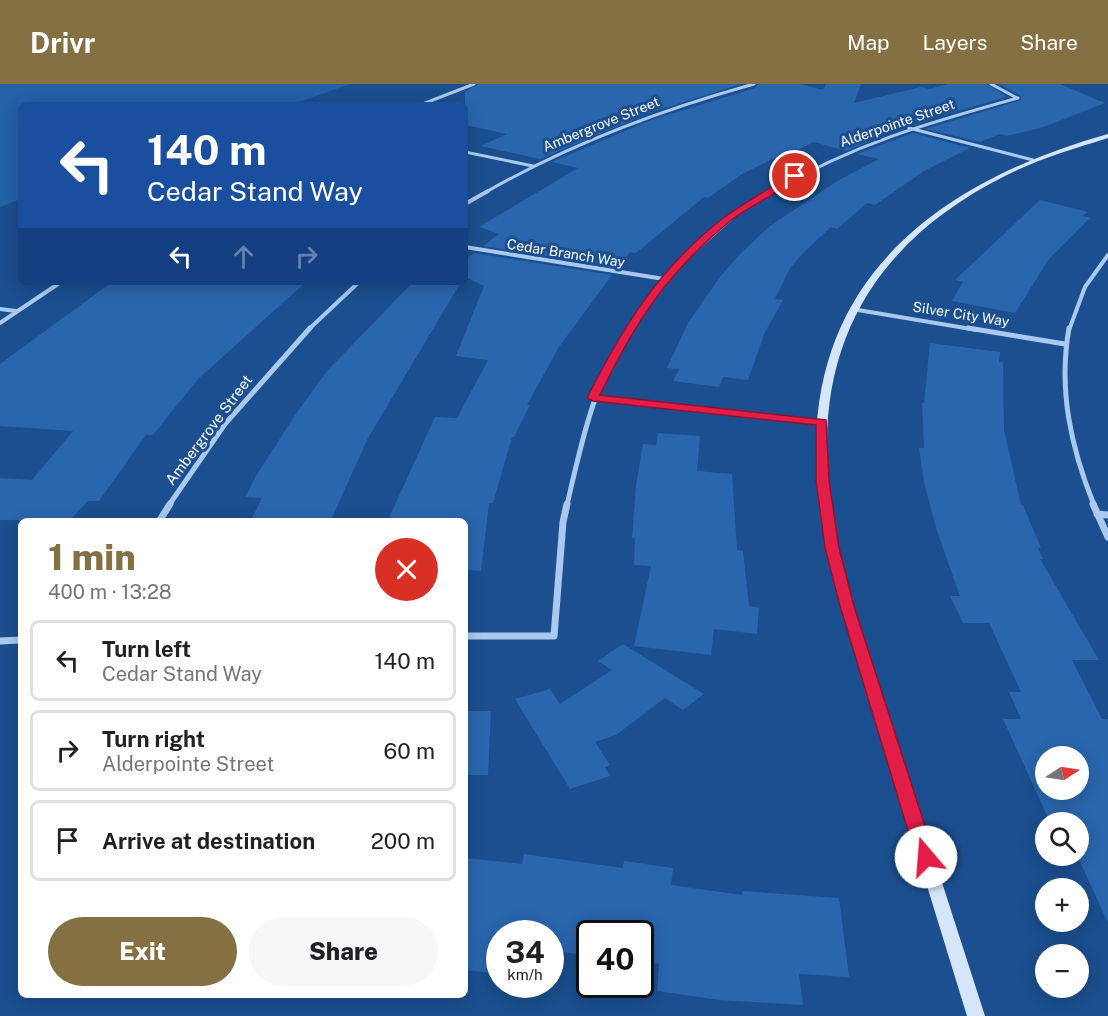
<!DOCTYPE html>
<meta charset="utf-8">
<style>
:root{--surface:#fff;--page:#f6f6f6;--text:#202124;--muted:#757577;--line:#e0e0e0;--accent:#847042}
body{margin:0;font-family:"Public Sans",sans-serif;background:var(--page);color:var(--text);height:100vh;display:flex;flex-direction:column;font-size:22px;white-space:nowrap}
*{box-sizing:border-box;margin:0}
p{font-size:20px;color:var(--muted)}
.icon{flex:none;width:33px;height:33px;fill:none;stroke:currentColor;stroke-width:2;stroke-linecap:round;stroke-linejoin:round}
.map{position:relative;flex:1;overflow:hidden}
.panel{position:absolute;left:18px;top:434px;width:450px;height:480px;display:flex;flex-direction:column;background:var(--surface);border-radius:9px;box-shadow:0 3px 15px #0003}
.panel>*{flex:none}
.guide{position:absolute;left:18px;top:18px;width:450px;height:183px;border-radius:9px;box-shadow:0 3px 15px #0003;background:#1a4fa0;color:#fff;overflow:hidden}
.needle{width:39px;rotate:78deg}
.buttons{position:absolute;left:1035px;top:662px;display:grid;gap:12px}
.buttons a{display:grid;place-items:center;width:54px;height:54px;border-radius:50%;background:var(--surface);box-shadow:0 3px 15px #0003;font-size:30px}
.speed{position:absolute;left:486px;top:836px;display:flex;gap:12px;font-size:30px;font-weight:700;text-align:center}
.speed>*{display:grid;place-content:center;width:78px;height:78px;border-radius:50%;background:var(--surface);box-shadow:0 3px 15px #0003;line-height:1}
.speed small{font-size:15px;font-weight:400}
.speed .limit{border:3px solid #111;border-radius:9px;background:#fff;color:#111}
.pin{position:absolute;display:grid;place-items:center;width:51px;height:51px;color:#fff;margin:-26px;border:3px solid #fff;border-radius:50%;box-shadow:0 2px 6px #0007}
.me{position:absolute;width:66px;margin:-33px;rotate:342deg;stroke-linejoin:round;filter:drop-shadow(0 0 4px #0008)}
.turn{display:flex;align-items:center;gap:21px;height:126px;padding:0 30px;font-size:27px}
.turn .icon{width:78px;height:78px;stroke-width:2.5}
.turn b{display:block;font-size:42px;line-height:51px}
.lanes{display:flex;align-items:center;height:57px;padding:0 30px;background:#0003;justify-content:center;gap:30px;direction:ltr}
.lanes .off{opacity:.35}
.round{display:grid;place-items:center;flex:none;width:63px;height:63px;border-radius:32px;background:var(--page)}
.summary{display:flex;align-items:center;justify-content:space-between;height:102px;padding:0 30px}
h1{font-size:36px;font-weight:800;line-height:45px;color:var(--accent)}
.cta{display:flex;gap:12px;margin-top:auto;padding:12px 30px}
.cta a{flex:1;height:69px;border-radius:36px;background:var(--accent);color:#fff;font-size:24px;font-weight:800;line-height:69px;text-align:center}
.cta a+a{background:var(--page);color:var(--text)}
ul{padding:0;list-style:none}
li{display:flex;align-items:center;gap:18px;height:81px;margin:0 12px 9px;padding:0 18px;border:3px solid var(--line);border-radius:9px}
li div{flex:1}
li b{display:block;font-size:22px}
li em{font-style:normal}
header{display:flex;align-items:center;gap:36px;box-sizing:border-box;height:84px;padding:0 30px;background:var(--accent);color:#fff}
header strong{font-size:28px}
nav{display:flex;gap:33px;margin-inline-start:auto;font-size:21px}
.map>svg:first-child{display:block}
.green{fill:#2461a8}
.building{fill:#2a66ad;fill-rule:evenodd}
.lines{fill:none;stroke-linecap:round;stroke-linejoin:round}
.street-far3{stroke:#a9c9ee;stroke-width:3}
.street-far2{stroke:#a9c9ee;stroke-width:4}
.street-far1{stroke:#a9c9ee;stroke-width:5}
.street{stroke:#a9c9ee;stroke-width:7}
.secondary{fill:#d6e6fa;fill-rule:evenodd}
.route{fill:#e11d48;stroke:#92132f;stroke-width:1.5}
.labels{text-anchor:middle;stroke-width:6;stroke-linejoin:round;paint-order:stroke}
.far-street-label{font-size:14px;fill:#fff;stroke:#1b4f8f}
.street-label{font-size:15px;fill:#fff;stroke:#1b4f8f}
</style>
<header>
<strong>Drivr</strong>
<nav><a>Map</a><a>Layers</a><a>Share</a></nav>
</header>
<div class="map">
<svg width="1108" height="932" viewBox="0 0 1108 932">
<rect width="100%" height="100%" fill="#1b4f8f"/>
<!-- green -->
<path class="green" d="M 0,0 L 350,0 L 290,21 L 21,21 L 21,115 L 0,123 Z"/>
<!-- building -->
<path class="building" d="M 478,0 L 741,0 L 649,29 L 540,75 L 481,62 L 507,50 L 465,41 L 465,8 Z
M 758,0 L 801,0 L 823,6 L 826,0 L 861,0 L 854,19 L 921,3 L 929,5 L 948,0 L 987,0 L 1007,13 L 907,41 L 846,67 L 814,58 L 785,72 L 781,71 L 742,90 L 708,114 L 704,113 L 636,169 L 630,168 L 618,183 L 483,162 L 499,150 L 479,143 L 578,84 L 552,78 L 651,36 L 755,4 Z
M 999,0 L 1060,0 L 1105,19 L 1044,43 L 1007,52 L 1000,50 L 980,58 L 926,45 L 1021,16 L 1020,11 Z
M 913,49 L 970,64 L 924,87 L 875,121 L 867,119 L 837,145 L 831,143 L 805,167 L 790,184 L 775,215 L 783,216 L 765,248 L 748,296 L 723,293 L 719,303 L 673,297 L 679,285 L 667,284 L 688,239 L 720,193 L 740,170 L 770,142 L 839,96 L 879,75 L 857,70 Z
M 1040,116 L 1088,128 L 1082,132 L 1090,134 L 1049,175 L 1015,229 L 952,217 L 963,198 L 955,196 Z
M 474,169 L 612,191 L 559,263 L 527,321 L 530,321 L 514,353 L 512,353 L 493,419 L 489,419 L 481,487 L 465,486 L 465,436 L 388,436 L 435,333 L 457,334 L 488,276 L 456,272 L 484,202 L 465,193 L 465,175 Z
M 112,198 L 306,198 L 198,295 L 153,351 L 146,351 L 99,417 L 88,417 L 70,436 L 0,436 L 0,394 L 32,396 L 73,347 L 0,342 L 0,280 Z
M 413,198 L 461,198 L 368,354 L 331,436 L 251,436 L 262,414 L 245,413 L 256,392 L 295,331 L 327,287 Z
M 930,259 L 1000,268 L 999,278 L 1003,278 L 1004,346 L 1021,421 L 1023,421 L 1041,464 L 1038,464 L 1043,475 L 1040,475 L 1099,576 L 1072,576 L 1102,635 L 1108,635 L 1108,839 L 1077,771 L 1078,738 L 1050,738 L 1003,635 L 1021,635 L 1009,608 L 1021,608 L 989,539 L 963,539 L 950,512 L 960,512 L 937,447 L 924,399 L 919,364 L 924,364 L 922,319 L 924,319 ZM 1046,672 L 1078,672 L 1078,705 L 1046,705 Z
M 658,349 L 700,352 L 697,387 L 732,390 L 737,466 L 743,467 L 749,522 L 759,524 L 757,550 L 714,545 L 711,571 L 634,562 L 651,482 L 634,481 L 635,454 L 632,454 L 636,401 L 643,360 L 656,361 Z
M 623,560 L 704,610 L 683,626 L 665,614 L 616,651 L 595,658 L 610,681 L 605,683 L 610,692 L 570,705 L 515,615 L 550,605 L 560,620 L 612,586 L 598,577 Z
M 465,627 L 491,627 L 488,691 L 465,691 Z
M 524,770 L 623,784 L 624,777 L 673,784 L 671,801 L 742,811 L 742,807 L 839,814 L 849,893 L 799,890 L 803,921 L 720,916 L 657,907 L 659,880 L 640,877 L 640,849 L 590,849 L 590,872 L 550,866 L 550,849 L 500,849 L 500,890 L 465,886 L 465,774 L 522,780 Z"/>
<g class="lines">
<!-- street-far3 -->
<path class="street-far3" d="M 991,0 L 1017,14
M 420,21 L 474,0
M 909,44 L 1033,76
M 465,68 L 533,82
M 486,108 C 570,60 660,26 754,0
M 772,108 C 853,60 928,39 1018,14"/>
<!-- street-far2 -->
<path class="street-far2" d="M 465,120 L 488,107
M 465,163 L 664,195
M 0,225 L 16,227
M 852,225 L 977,246
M 0,239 L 61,198
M 308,246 L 359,198
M 630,246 L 672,187 L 737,129 L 774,107
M 1069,246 L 1085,203 L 1108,171"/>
<!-- street-far1 -->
<path class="street-far1" d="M 968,244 L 1065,260
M 1069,244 C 1058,306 1071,364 1094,421
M 593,314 L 822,338
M 169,421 L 225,340 L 310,244
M 567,421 C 581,361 594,295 631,244"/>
<!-- street -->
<path class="street" d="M 1093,420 L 1108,453
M 1097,430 L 1108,431
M 160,436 L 170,420
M 465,552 L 554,552 L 563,438 L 567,420
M 0,557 L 21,556"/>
<!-- secondary -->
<path class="secondary" d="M 1108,50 L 1108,54 C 1073,65 1038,75 1005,92 C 895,147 827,234 827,360 C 826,415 840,469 853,522 L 985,932 L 967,932 L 841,522 C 828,469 815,416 816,361 C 818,183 952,94 1108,50 Z"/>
</g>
<!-- route -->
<path class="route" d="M 792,90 L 799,92 C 779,110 752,120 730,137 C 667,189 635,238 600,311 L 826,336 L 829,396 L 839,464 L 854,522 L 935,773 L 932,778 L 926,780 L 919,778 L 916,773 L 840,522 L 825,464 L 816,396 L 816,341 L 593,317 L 587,314 C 623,242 661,181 726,132 C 747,117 771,104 792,90 Z"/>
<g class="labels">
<!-- far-street labels -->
<g class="far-street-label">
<text transform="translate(897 39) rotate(-19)" y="5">Alderpointe Street</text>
<text transform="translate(601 40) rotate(-22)" y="5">Ambergrove Street</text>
<text transform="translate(566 169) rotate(9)" y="5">Cedar Branch Way</text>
<text transform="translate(961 230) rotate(9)" y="5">Silver City Way</text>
</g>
<!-- street labels -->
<g class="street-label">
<text transform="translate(209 346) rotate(-53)" y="5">Ambergrove Street</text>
</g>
</g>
</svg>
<div class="buttons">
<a><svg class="needle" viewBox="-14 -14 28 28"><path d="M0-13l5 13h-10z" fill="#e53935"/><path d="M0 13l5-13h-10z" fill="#757577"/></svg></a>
<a><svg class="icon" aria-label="search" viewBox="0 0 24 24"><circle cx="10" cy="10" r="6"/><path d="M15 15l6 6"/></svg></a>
<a>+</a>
<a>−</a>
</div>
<div class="speed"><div>34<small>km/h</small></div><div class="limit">40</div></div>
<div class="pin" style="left:795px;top:92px;background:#d93025"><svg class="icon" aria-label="arrive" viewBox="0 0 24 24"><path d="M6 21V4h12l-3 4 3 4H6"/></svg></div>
<svg class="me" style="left:926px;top:773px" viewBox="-20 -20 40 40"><circle r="19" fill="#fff"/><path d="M0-13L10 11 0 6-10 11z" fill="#e11d48"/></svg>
<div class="guide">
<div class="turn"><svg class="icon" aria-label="left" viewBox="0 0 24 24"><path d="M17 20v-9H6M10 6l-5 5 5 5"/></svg><div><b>140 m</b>Cedar Stand Way</div></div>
<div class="lanes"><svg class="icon" aria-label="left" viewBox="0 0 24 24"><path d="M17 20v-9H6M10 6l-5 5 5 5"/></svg><svg class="icon off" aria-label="ahead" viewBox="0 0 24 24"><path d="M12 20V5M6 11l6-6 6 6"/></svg><svg class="icon off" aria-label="right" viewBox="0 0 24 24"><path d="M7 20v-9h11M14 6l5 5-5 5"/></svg></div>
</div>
<section class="panel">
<div class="summary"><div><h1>1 min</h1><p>400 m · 13:28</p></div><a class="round" style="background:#d93025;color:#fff"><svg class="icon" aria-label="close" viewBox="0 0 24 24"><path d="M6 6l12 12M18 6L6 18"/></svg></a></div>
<ul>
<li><svg class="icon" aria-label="left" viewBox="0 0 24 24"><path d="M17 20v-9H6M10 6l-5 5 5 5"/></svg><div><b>Turn left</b><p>Cedar Stand Way</p></div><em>140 m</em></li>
<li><svg class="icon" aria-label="right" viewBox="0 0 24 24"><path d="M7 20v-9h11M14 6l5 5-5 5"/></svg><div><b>Turn right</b><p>Alderpointe Street</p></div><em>60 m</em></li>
<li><svg class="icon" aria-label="arrive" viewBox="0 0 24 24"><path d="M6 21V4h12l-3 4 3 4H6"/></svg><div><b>Arrive at destination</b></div><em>200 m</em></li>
</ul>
<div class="cta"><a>Exit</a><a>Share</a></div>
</section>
</div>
